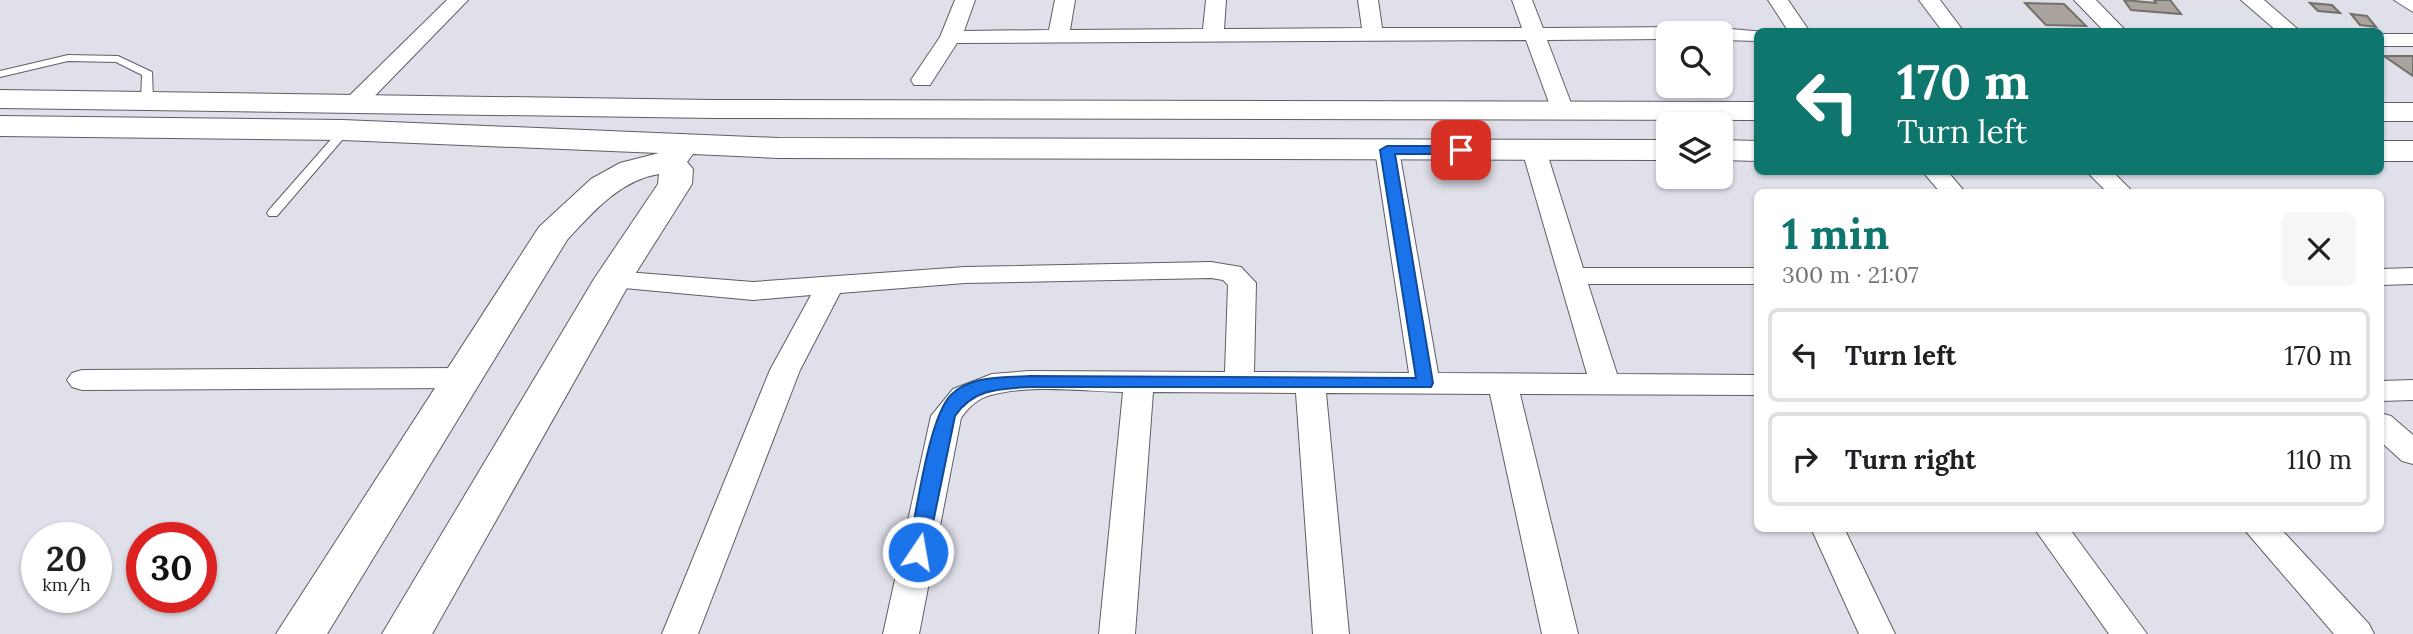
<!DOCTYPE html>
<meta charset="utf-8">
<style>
:root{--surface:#fff;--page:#f6f6f6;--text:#202124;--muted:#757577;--line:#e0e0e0;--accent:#0f766e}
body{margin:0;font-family:Lora,serif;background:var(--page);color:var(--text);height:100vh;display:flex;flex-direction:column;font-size:26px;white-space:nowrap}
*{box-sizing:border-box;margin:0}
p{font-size:23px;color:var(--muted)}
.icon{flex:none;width:38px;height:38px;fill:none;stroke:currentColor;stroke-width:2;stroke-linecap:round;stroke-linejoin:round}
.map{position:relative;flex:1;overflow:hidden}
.side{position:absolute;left:1754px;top:189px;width:630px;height:343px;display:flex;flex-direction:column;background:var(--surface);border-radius:10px;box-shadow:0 2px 5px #0004}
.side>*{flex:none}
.banner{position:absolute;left:1754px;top:28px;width:630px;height:147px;border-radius:10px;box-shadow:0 2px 5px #0004;background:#0f766e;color:#fff;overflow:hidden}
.tools{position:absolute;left:1656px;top:21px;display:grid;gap:14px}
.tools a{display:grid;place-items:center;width:77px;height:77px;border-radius:10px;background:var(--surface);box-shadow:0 2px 5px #0004;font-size:35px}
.speed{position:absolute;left:21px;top:522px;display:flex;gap:14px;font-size:35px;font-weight:700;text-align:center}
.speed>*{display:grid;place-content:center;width:91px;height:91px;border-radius:50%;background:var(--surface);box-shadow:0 2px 5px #0004;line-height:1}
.speed small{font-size:18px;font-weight:400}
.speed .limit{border:10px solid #d22;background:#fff;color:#111}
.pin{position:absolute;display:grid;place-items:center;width:60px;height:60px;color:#fff;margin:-30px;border-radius:14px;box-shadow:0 4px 10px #0006}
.me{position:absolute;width:77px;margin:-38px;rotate:12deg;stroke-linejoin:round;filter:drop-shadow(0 0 5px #0008)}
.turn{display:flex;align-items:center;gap:24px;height:147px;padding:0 28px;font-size:32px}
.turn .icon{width:91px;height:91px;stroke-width:2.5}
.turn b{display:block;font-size:49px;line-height:60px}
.round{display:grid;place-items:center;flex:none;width:74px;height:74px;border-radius:10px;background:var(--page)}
.summary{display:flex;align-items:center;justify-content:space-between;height:119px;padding:0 28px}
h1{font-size:42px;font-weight:700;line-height:52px;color:var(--accent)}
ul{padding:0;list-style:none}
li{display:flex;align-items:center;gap:21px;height:94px;margin:0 14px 10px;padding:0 14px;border:4px solid var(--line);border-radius:10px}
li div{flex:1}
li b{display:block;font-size:26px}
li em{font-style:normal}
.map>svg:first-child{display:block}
.building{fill:#aaa49e;stroke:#746f68;stroke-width:2}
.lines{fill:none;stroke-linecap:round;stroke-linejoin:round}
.lane-casing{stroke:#5e5e66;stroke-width:2}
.street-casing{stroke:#5e5e66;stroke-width:2}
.secondary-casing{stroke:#5e5e66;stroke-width:2}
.lane{fill:#fff;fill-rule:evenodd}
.street{fill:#fff;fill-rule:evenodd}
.secondary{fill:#fff;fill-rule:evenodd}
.route{fill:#1a73e8;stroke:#114b97;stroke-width:2}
</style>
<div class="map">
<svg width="2413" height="634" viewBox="0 0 2413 634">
<rect width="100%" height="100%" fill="#dfe0e9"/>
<!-- building -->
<path class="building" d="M 2124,0 L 2156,3 L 2154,0 L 2170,0 L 2181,14 L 2131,10 Z
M 2025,3 L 2064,4 L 2086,26 L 2046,25 Z
M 2310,3 L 2332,5 L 2340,13 L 2318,11 Z
M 2351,14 L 2367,16 L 2376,27 L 2360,25 Z
M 2384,56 L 2413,56 L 2413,76 Z"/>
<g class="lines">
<!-- lane casing -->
<g class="lane-casing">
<path id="lane" d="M 68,55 L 118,56 L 152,72 L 153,100 L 147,103 L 141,100 L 142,75 L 116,62 L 68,61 L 0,77 L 0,71 Z
M 345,126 L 351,130 L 349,132 L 277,216 L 269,216 L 267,213 L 269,210 L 341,128 Z"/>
</g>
<!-- street casing -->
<g class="street-casing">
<path id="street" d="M 447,0 L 468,0 L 364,107 L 348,107 L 345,102 L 348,97 Z
M 955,0 L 975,0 L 964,31 L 1049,30 L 1055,0 L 1075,0 L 1070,30 L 1203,29 L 1206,0 L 1226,0 L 1224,29 L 1362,28 L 1358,0 L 1378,0 L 1382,28 L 1522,28 L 1512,0 L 1532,0 L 1543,28 L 1689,27 L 1699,33 L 1668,33 L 1668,39 L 1547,40 L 1574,111 L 1563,118 L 1552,111 L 1526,40 L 957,43 L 930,85 L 914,85 L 911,80 L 940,37 Z
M 1768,0 L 1788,0 L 1810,32 L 1789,32 Z
M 1919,0 L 1940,0 L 1964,32 L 1943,32 Z
M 2074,0 L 2096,0 L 2127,32 L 2105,32 Z
M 2241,0 L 2264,0 L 2301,32 L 2278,32 Z
M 2394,0 L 2413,0 L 2413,12 Z
M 1720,28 L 1765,32 L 1757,32 L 1757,41 L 1720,40 L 1720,33 L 1710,33 Z
M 2380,34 L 2413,34 L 2413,46 L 2380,46 Z
M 1387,143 L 1395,145 L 1399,150 L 1438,373 L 1587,374 L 1522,150 L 1526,145 L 1542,145 L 1546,150 L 1583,268 L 1757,268 L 1757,284 L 1588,284 L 1617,374 L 1757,375 L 1757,395 L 1520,394 L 1578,634 L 1542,634 L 1490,394 L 1326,393 L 1349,634 L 1313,634 L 1296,393 L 1153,392 L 1135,634 L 1099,634 L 1123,392 C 1082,391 1031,384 991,395 C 978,398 968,408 961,418 L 919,634 L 883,634 L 931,416 L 953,389 L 992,374 L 1029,371 L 1225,372 L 1228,285 L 1223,280 L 1211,278 L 965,283 L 840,293 L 800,370 L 698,634 L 662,634 L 770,370 L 811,295 L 753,300 L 613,287 L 603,285 L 599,279 L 603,273 L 613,271 L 753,282 L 965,267 L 1211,262 L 1241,267 L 1256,283 L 1254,372 L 1409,373 L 1375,150 L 1379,145 Z
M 1923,172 L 1948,172 L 1965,192 L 1940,192 Z
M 2087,172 L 2113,172 L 2133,192 L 2107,192 Z
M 2413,268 L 2413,284 L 2380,285 L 2380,269 Z
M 462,368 L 472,371 L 477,378 L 472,385 L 462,388 L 82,390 L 72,387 L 67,380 L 72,373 L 82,370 Z
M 2413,380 L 2413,400 L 2380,401 L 2380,381 Z
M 2380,413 L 2391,416 L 2413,435 L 2413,464 L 2402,461 L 2380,441 Z
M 1811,528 L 1844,528 L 1895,634 L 1859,634 Z
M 2034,528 L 2069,528 L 2147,634 L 2109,634 Z
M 2243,528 L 2280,528 L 2369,624 L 2374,634 L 2334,634 Z"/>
</g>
<!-- secondary casing -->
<g class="secondary-casing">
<path id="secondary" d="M 0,90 L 714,100 L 1757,102 L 1757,120 L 714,118 L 0,108 Z
M 2380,103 L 2413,103 L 2413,121 L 2380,121 Z
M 0,116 L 342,120 L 778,138 L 1668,140 L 1668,160 L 778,158 L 693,154 L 687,162 L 693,169 L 692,184 L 632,279 L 432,634 L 382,634 L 594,279 L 658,184 L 659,174 C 620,180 592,213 567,240 L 327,634 L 276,634 L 539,227 L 591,179 L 620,163 L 659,153 L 342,140 L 0,136 Z
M 1720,140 L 1757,141 L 1757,161 L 1720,160 Z
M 2380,141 L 2413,141 L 2413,161 L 2380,161 Z"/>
</g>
<!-- lane -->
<use href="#lane" class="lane"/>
<!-- street -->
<use href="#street" class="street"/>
<!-- secondary -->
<use href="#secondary" class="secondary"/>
</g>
<!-- route -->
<path class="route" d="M 1387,146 L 1461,146 L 1468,150 L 1461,154 L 1395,154 L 1433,383 L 1431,387 L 1029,387 C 998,389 973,389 955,416 L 927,552 L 925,557 L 911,557 L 908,552 C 916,517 928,418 951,395 C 971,375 1003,378 1029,376 L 1416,378 L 1380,150 Z"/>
</svg>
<div class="tools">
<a><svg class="icon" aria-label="search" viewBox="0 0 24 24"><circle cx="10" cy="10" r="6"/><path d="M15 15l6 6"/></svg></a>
<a><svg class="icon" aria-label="layers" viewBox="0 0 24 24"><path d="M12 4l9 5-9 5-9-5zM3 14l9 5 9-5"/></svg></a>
</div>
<div class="speed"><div>20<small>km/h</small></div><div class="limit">30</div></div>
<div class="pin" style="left:1461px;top:150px;background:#d93025"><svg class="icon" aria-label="arrive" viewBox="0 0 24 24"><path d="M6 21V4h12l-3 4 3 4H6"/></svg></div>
<svg class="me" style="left:918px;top:552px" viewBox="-20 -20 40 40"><circle r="17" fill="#1a73e8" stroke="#fff" stroke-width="3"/><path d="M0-11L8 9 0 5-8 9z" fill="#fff"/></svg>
<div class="banner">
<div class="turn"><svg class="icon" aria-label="left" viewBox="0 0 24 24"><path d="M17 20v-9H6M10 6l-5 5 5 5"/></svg><div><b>170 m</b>Turn left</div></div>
</div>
<section class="side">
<div class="summary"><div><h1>1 min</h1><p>300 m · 21:07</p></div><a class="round"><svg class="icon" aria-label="close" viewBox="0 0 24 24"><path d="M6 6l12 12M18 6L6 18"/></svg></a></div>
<ul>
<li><svg class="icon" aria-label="left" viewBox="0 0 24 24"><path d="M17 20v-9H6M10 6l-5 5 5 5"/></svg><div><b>Turn left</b></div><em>170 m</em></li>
<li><svg class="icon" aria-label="right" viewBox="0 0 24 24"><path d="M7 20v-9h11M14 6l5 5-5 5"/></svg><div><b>Turn right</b></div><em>110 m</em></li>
</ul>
</section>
</div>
